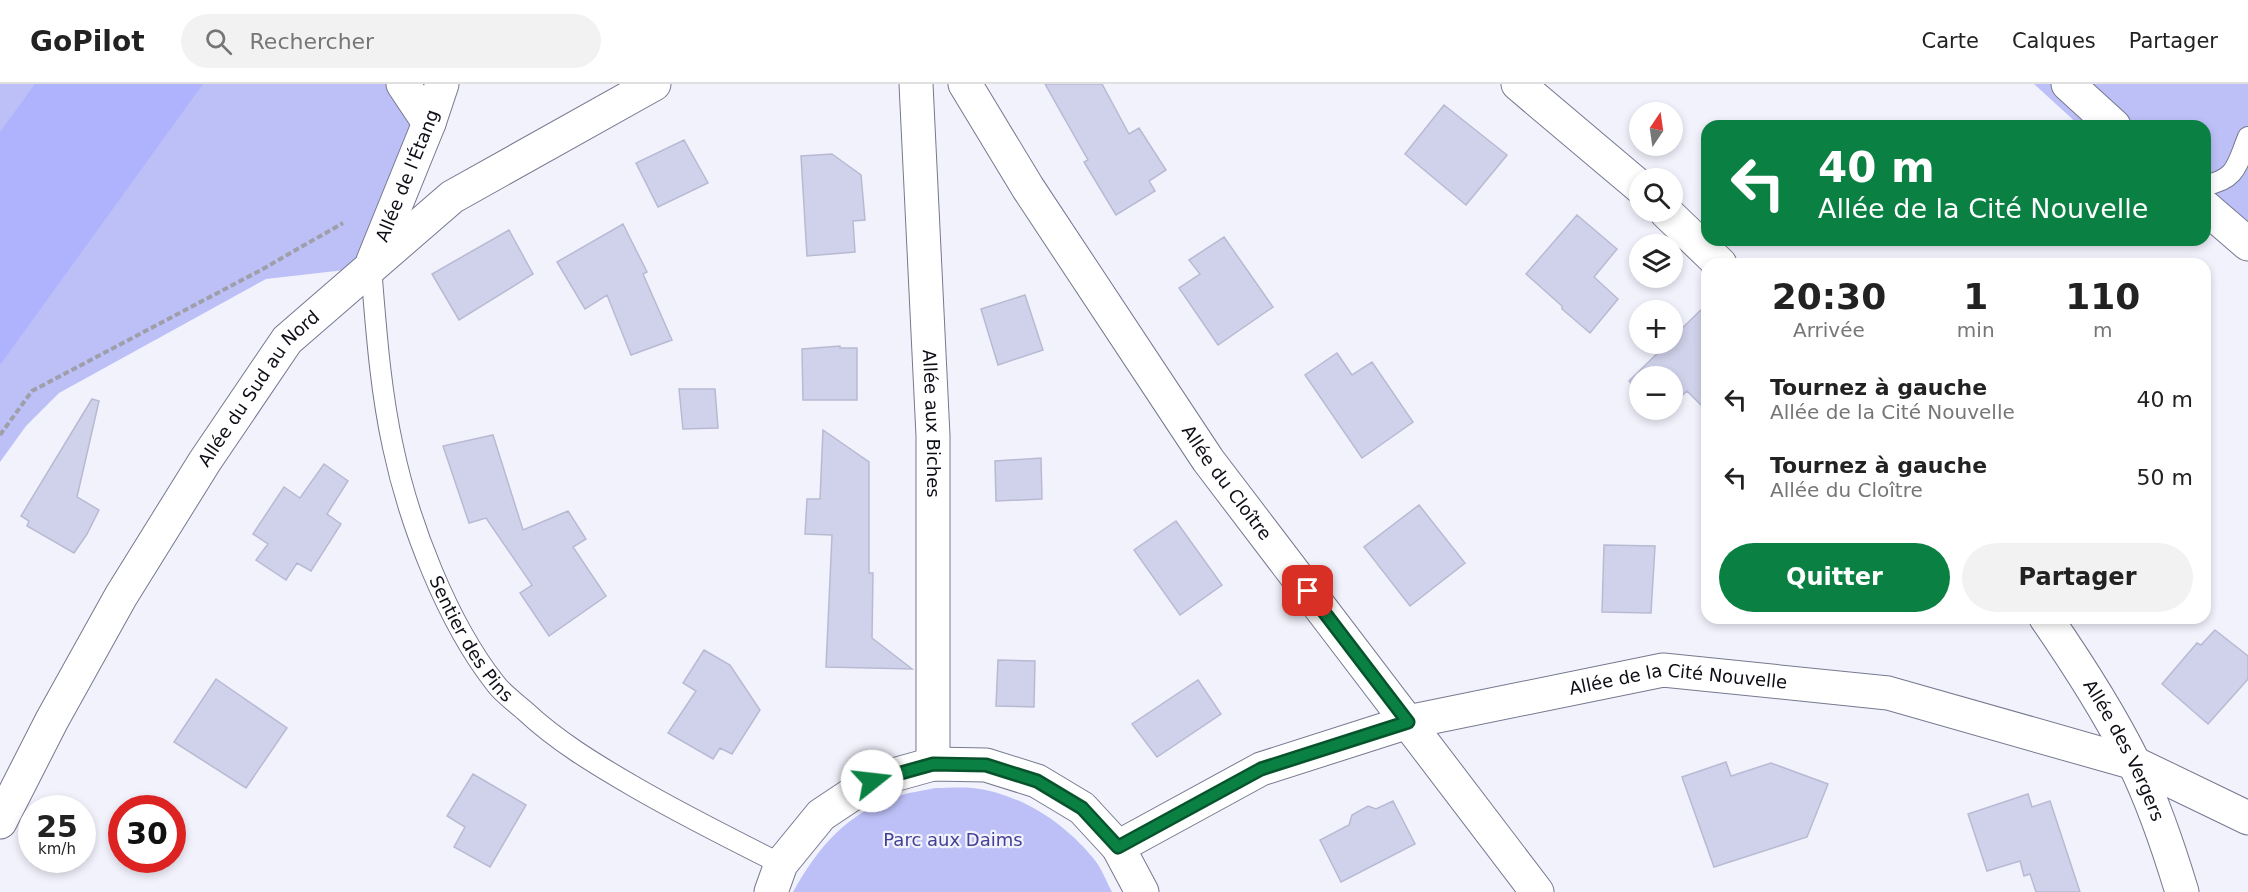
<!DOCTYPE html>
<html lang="fr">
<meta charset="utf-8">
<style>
:root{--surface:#fff;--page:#f2f2f2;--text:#222;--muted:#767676;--line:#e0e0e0;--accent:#0b8043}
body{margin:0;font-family:"DejaVu Sans",sans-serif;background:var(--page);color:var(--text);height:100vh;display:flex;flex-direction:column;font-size:22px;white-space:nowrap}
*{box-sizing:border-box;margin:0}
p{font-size:20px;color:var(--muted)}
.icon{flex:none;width:33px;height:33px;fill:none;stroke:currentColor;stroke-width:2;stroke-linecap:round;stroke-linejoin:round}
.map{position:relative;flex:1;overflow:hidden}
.panel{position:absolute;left:1701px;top:174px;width:510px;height:366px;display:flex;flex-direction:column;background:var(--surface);border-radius:18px;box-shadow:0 3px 9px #0003}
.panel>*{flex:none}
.guide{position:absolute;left:1701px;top:36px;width:510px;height:126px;border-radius:18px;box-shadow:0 3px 9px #0003;background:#0b8043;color:#fff;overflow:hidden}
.needle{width:39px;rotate:13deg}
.tools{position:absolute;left:1629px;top:18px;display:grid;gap:12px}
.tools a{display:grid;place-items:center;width:54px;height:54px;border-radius:50%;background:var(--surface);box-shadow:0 3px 9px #0003;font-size:30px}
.speed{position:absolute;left:18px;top:711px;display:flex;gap:12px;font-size:30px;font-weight:700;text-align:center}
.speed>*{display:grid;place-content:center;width:78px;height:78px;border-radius:50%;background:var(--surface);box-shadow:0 3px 9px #0003;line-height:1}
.speed small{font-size:15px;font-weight:400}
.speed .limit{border:9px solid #d22;background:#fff;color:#111}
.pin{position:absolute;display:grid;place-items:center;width:51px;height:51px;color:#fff;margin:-26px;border-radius:12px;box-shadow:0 3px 9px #0006}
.me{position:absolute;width:66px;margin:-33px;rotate:74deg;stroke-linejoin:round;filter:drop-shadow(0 0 4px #0008)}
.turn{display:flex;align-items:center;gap:21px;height:126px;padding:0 18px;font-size:27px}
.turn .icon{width:78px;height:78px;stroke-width:2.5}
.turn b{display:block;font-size:42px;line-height:51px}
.eta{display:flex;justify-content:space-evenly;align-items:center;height:102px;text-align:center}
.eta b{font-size:36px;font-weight:700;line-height:42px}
.button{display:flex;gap:12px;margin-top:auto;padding:12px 18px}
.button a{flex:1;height:69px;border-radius:36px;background:var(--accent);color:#fff;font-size:24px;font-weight:700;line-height:69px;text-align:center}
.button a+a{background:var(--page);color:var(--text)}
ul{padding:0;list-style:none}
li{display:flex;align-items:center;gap:18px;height:78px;padding:0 18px}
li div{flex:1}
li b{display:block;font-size:22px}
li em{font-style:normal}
header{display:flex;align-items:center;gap:36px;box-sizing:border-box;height:84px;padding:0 30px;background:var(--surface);border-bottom:2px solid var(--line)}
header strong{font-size:28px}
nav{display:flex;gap:33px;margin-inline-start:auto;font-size:21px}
.search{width:420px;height:54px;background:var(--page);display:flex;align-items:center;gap:15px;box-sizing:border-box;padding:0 21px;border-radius:33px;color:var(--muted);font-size:22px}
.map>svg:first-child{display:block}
.green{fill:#bcc0f7}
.water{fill:#afb3fe}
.building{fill:#d0d2eb;stroke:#b8bad3;stroke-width:1.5}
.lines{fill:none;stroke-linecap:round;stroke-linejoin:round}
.service-casing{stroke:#76788f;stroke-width:22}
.minor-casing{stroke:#76788f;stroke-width:35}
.path{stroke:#9e9fa9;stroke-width:4;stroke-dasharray:6 3;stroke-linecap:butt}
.service{stroke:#fff;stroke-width:20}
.minor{stroke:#fff;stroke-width:33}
.route-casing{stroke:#07532c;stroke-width:15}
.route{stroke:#0b8043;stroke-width:10}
.labels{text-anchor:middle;stroke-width:4.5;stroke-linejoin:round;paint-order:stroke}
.street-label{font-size:18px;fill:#0d0e16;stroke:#f1f2fc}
.park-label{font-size:18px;fill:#433f94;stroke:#f1f2fc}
</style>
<header>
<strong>GoPilot</strong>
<div class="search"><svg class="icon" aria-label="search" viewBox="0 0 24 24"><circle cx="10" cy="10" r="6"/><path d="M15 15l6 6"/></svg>Rechercher</div>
<nav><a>Carte</a><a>Calques</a><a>Partager</a></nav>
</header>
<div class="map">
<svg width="2248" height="808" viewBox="0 0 2248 808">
<rect width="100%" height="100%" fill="#f1f2fc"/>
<!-- green -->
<path class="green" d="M 0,0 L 442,0 L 371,183 L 266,195 L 59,309 L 26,342 L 0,378 Z
M 2034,0 L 2248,0 L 2248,161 L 2205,131 L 2205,42 L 2080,42 Z
M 935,704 C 947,704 960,703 973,704 C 1022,710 1067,740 1097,779 C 1103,788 1107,799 1112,808 L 793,808 C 818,763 847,729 898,712 C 910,708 923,707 935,704 Z"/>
<!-- water -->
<path class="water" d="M 35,0 L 203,0 L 0,281 L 0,48 Z"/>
<!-- building -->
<path class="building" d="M 1045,0 L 1102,0 L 1129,50 L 1139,44 L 1166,86 L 1149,97 L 1155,107 L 1116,131 L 1084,78 L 1088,76 Z
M 1444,21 L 1507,71 L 1466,121 L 1405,70 Z
M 684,56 L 708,99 L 658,123 L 636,79 Z
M 832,70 L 861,91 L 865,136 L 853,137 L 855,168 L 807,172 L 801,72 Z
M 1577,131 L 1617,165 L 1594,193 L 1618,215 L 1590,249 L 1562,225 L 1562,222 L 1526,190 Z
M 623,140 L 647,188 L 643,190 L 672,256 L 631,271 L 607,211 L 585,225 L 557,178 Z
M 509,146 L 533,190 L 459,236 L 432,190 Z
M 1224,153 L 1273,223 L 1218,261 L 1179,204 L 1200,190 L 1189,176 Z
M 1025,211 L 1043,266 L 998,281 L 981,225 Z
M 1707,220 L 1707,327 L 1687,307 L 1672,321 L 1672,292 L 1640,292 L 1640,308 L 1629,297 L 1667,260 L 1672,260 L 1672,254 Z
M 840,262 L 840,264 L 857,264 L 857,316 L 803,316 L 802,265 Z
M 1337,269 L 1352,291 L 1372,278 L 1413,338 L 1362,374 L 1305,291 Z
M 679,305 L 715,305 L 718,344 L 683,345 Z
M 92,315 L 99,317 L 77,413 L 99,426 L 87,450 L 74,469 L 27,442 L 29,437 L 21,432 Z
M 823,346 L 869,378 L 869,489 L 873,489 L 872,554 L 912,585 L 826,583 L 832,451 L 805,450 L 807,415 L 820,415 Z
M 493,351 L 523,446 L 568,427 L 586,455 L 573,463 L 606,512 L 549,552 L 520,509 L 532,501 L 486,434 L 469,439 L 443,362 Z
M 1041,374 L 1042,415 L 996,417 L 995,377 Z
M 324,380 L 348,397 L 327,430 L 341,440 L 311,487 L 297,479 L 286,496 L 256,476 L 268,460 L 253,450 L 284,403 L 300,414 Z
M 1419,421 L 1465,479 L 1410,522 L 1364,463 Z
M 1176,437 L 1222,501 L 1180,531 L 1134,466 Z
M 1604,461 L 1655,462 L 1651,529 L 1602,528 Z
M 2215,546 L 2248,572 L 2248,595 L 2208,640 L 2162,600 L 2197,559 L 2201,561 Z
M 704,566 L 730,581 L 760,626 L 732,670 L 720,664 L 713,675 L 668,649 L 696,607 L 683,599 Z
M 998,576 L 1035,577 L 1034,623 L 996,622 Z
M 216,595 L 287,644 L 246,704 L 174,658 Z
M 1198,596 L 1221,630 L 1157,673 L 1132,640 Z
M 1726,678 L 1731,692 L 1771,679 L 1828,700 L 1807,753 L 1714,783 L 1682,693 Z
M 473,690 L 526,721 L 490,783 L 454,763 L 465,743 L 447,732 Z
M 2028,710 L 2032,723 L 2050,717 L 2080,808 L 2036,808 L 2030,790 L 2024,792 L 2020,777 L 1987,787 L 1968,730 Z
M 1393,717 L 1415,760 L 1341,798 L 1320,756 L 1349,741 L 1352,731 L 1368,722 L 1376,725 Z"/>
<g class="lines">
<!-- service casing -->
<g class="service-casing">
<g id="service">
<path d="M 2205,101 C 2237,96 2237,80 2248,53"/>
<path id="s1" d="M 371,183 C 376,243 380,304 393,363 C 409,439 447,538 495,599 C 503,610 515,618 525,627 C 557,657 595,680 633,702 C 681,730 731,755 781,780"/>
</g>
</g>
<!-- minor casing -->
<g class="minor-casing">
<g id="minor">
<path d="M 403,0 L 429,39"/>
<path id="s2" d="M 916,0 L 933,352 L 933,680"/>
<path id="s3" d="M 965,0 L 1028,104 L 1208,376 L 1537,808"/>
<path d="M 1518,0 L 1640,103"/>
<path d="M 2068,0 L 2114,42"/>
<path d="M 2205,123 L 2248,160"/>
<path d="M 1666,128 L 1720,180"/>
<path id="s4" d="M 373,177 L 429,39 L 442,0"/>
<path id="s5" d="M 2046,534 C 2077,579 2110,630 2134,679 C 2154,720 2169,765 2182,808"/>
<path id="s6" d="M 0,738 L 52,636 L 121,512 L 205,377 L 287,256 L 452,113 L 654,0"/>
<path id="s7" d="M 1118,763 L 1261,685 L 1408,638 L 1663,586 L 1888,609 L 2134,679 L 2248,734"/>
<path d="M 771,808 L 781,780 L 821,731 L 872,697 L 933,680 L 986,681 L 1037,697 L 1082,724 L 1118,763 L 1142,808"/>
</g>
</g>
<!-- path -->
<path class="path" d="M 0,351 L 32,307 L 261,186 L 343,139"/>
<!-- service -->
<use href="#service" class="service"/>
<!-- minor -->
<use href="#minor" class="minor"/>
</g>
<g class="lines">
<!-- route casing -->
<g class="route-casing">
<path id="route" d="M 872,697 L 933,680 L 986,681 L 1037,697 L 1082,724 L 1118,763 L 1261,685 L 1408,638 L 1308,507"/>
</g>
<!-- route -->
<use href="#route" class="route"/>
</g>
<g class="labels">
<!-- street labels -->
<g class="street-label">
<text dy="6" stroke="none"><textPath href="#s4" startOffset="92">Allée de l'Étang</textPath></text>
<text dy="6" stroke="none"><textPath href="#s6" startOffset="506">Allée du Sud au Nord</textPath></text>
<text dy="6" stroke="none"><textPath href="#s2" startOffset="340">Allée aux Biches</textPath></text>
<text dy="6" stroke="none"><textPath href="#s3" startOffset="477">Allée du Cloître</textPath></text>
<text dy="6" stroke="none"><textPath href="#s1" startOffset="390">Sentier des Pins</textPath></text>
<text dy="6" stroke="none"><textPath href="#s7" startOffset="592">Allée de la Cité Nouvelle</textPath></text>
<text dy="6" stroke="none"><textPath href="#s5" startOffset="154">Allée des Vergers</textPath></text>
</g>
<!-- park labels -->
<g class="park-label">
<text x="953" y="762">Parc aux Daims</text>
</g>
</g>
</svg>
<div class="tools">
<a><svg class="needle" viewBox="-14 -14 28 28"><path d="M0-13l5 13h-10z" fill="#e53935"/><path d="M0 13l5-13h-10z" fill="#767676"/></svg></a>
<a><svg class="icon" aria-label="search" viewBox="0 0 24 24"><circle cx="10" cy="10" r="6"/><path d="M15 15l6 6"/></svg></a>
<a><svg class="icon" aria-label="layers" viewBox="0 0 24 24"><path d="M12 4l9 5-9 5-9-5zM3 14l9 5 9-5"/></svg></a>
<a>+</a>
<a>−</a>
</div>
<div class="speed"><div>25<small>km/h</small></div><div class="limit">30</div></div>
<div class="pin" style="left:1308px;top:507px;background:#d93025"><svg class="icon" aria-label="arrive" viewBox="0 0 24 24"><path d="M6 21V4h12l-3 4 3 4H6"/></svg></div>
<svg class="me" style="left:872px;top:697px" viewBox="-20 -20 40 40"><circle r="19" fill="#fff"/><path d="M0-13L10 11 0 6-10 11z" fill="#0b8043"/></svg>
<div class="guide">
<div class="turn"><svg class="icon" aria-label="left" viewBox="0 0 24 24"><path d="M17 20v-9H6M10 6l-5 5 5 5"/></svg><div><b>40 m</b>Allée de la Cité Nouvelle</div></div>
</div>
<section class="panel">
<div class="eta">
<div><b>20:30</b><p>Arrivée</p></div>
<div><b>1</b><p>min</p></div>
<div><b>110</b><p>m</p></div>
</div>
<ul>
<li><svg class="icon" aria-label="left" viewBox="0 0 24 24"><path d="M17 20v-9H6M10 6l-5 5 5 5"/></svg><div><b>Tournez à gauche</b><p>Allée de la Cité Nouvelle</p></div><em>40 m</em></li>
<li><svg class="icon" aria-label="left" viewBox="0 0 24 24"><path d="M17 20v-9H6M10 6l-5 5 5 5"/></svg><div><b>Tournez à gauche</b><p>Allée du Cloître</p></div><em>50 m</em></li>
</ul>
<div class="button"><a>Quitter</a><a>Partager</a></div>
</section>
</div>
